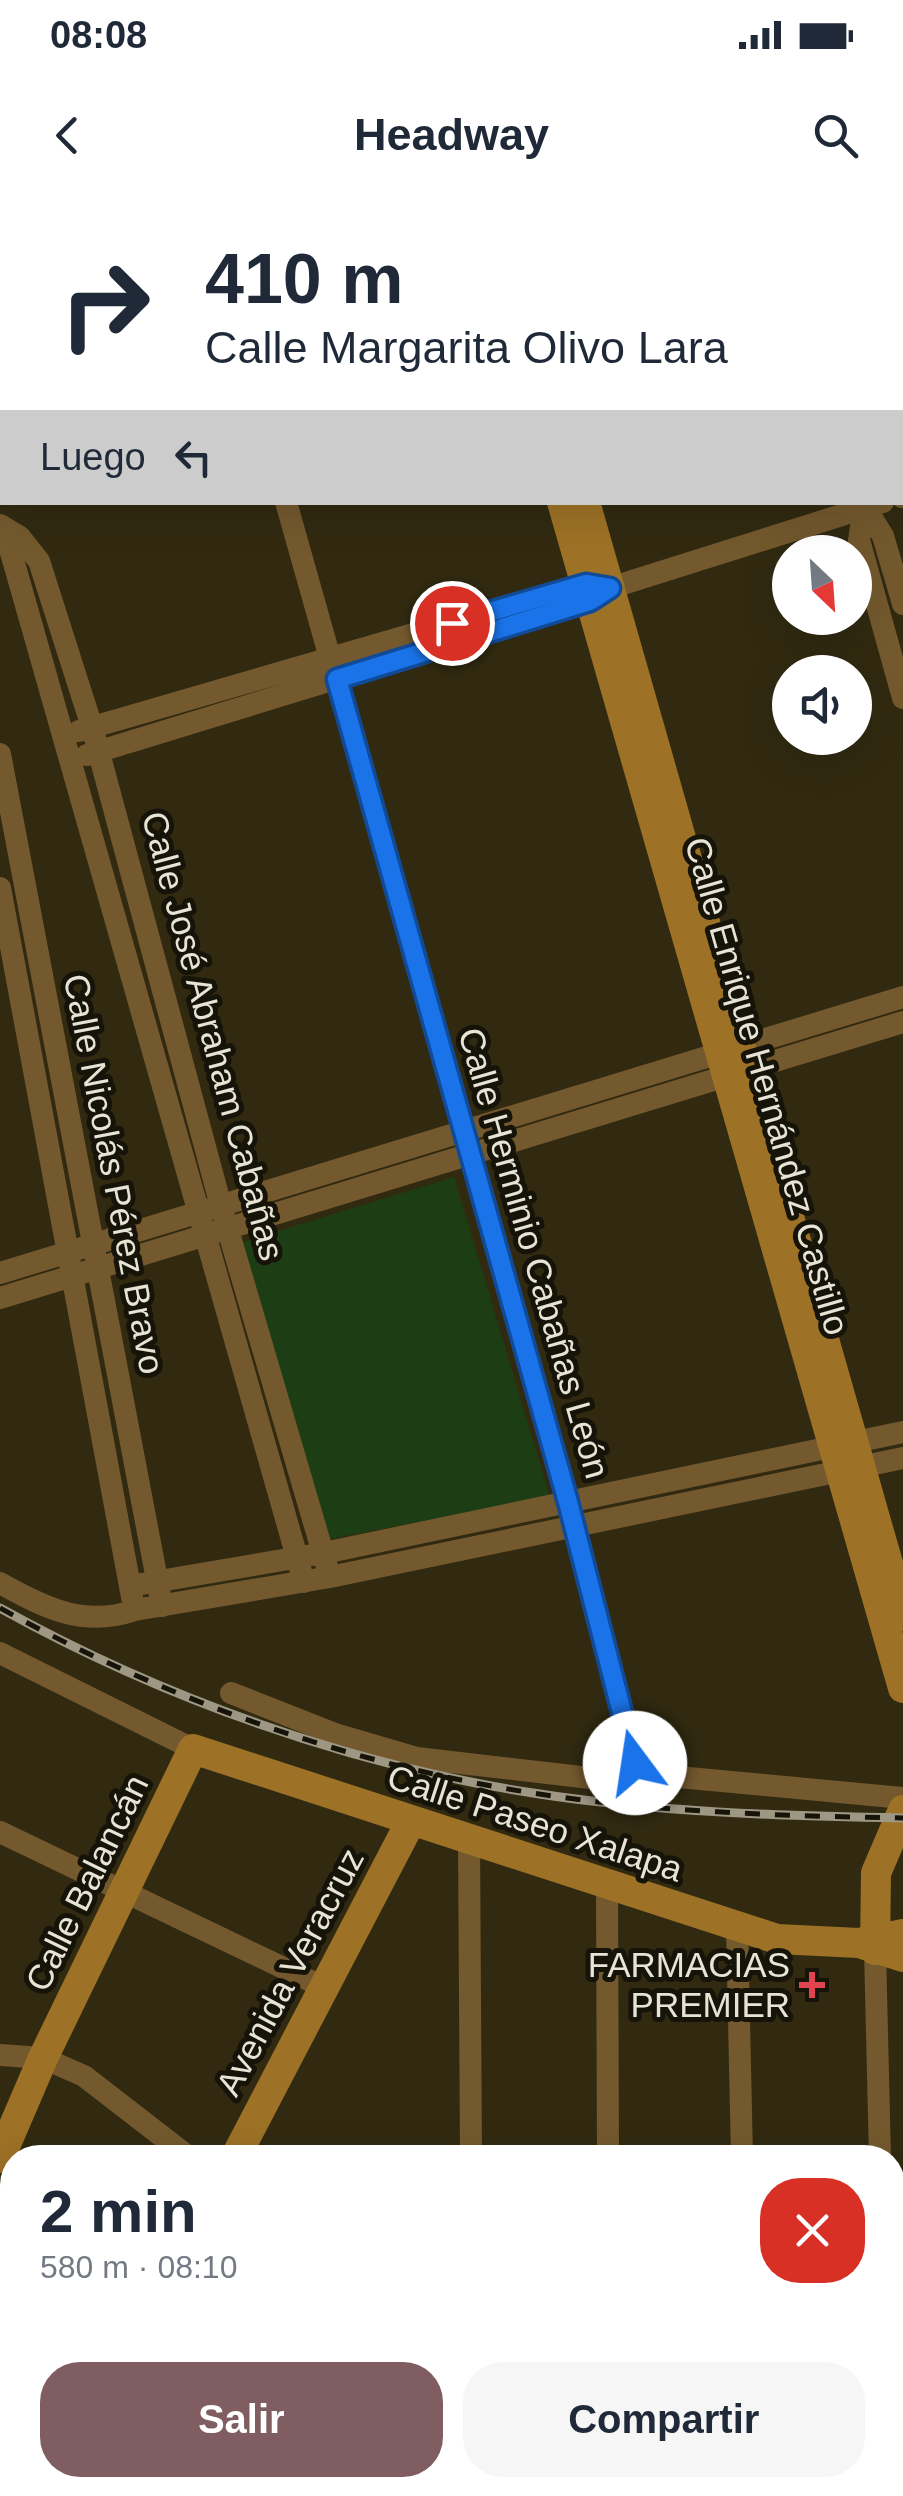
<!DOCTYPE html>
<html lang="es">
<meta charset="utf-8">
<style>
:root{--surface:#fff;--page:#f6f6f7;--text:#1f2937;--muted:#747a83;--accent:#7f5d61}
body{margin:0;font-family:Arial,sans-serif;background:var(--page);color:var(--text);height:100vh;display:flex;flex-direction:column;font-size:38px;white-space:nowrap}
*{box-sizing:border-box;margin:0}
p{font-size:32px;color:var(--muted)}
.icon{flex:none;width:55px;height:55px;fill:none;stroke:currentColor;stroke-width:2;stroke-linecap:round;stroke-linejoin:round}
.map{position:relative;flex:1;overflow:hidden}
.drawer{position:absolute;left:0px;top:1945px;width:905px;height:352px;display:flex;flex-direction:column;background:var(--surface);border-radius:40px 40px 0 0;box-shadow:0 10px 40px #0002}
.drawer>*{flex:none}
.guide{position:absolute;left:0px;top:0px;width:905px;height:305px;box-shadow:0 10px 40px #0002;background:#fff;color:var(--text);overflow:hidden}
.needle{width:65px;rotate:155deg}
.controls{position:absolute;left:772px;top:335px;display:grid;gap:20px}
.controls a{display:grid;place-items:center;width:100px;height:100px;border-radius:50%;background:var(--surface);box-shadow:0 10px 40px #0002;font-size:50px}
.pin{position:absolute;display:grid;place-items:center;width:85px;height:85px;color:#fff;margin:-42px;border:5px solid #fff;border-radius:50%;box-shadow:0 2px 10px #0007}
.me{position:absolute;width:110px;margin:-55px;rotate:346deg;stroke-linejoin:round;filter:drop-shadow(0 0 8px #0008)}
.turn{display:flex;align-items:center;gap:35px;height:210px;padding:0 40px;font-size:45px}
.turn .icon{width:130px;height:130px;stroke-width:2.5}
.turn b{display:block;font-size:70px;line-height:85px}
.then{display:flex;align-items:center;height:95px;padding:0 40px;background:#0003;gap:20px;font-size:38px}
.round{display:grid;place-items:center;flex:none;width:105px;height:105px;border-radius:40px;background:var(--page)}
.headline{display:flex;align-items:center;justify-content:space-between;height:170px;padding:0 40px}
h1{font-size:60px;font-weight:700;line-height:75px}
.action{display:flex;gap:20px;margin-top:auto;padding:20px 40px}
.action a{flex:1;height:115px;border-radius:40px;background:var(--accent);color:#fff;font-size:40px;font-weight:700;line-height:115px;text-align:center}
.action a+a{background:var(--page);color:var(--text)}
.status{display:flex;justify-content:space-between;align-items:center;height:70px;padding:0 50px;background:var(--surface);direction:ltr}
.status svg{height:28px;fill:currentColor}
header{display:flex;justify-content:space-between;align-items:center;height:130px;padding:0 40px;background:var(--surface);font-size:45px;font-weight:700}
.map>svg:first-child{display:block}
.green{fill:#1d3e15}
.lines{fill:none;stroke-linecap:round;stroke-linejoin:round}
.path{stroke:#706a54;stroke-width:4;stroke-dasharray:2.5 8;stroke-linecap:butt}
.street{stroke:#74592e;stroke-width:22}
.secondary{stroke:#9d7226;stroke-width:30}
.highway{stroke:#cf9a3f;stroke-width:30}
.rail-casing{stroke:#9d9784;stroke-width:9}
.rail{stroke:#161309;stroke-width:5;stroke-dasharray:15;stroke-linecap:butt}
.route-casing{stroke:#114b97;stroke-width:25}
.route{stroke:#1a73e8;stroke-width:18}
.health-dot{fill:#e0444e;stroke:#161309;stroke-width:4}
.labels{text-anchor:middle;stroke-width:10;stroke-linejoin:round;paint-order:stroke}
.street-label{font-size:35px;fill:#e8e4d5;stroke:#161309}
.poi-label{font-size:35px;fill:#e8e4d5;stroke:#161309;text-anchor:end}
</style>
<div class="status"><b>08:08</b><svg viewBox="0 0 49 12"><path d="M0 12V9h3v3zM5 12V6h3v6zM10 12V3h3v9zM15 12V0h3v12zM26 1h20v11H26zM47 4h2v5h-2z"/></svg></div>
<header><svg class="icon" aria-label="back" viewBox="0 0 24 24"><path d="M15 5l-7 7 7 7"/></svg>Headway<svg class="icon" aria-label="search" viewBox="0 0 24 24"><circle cx="10" cy="10" r="6"/><path d="M15 15l6 6"/></svg></header>
<div class="map">
<svg width="903" height="2296" viewBox="0 0 903 2296">
<rect width="100%" height="100%" fill="#312a11"/>
<!-- green -->
<path class="green" d="M 454,977 L 550,1297 L 329,1339 L 243,1042 Z"/>
<g class="lines">
<!-- path -->
<path class="path" d="M 44,2285 L 44,2296"/>
<!-- street -->
<path class="street" d="M 206,0 L 206,2
M 769,0 L 770,2
M 0,123 L 2,123
M 0,210 L 2,207
M 902,297 L 903,297
M 286,302 L 568,1302 L 635,1563 L 657,1575 L 903,1598
M 862,302 L 883,336 L 903,404
M 864,308 L 859,340 L 903,498
M 0,325 L 20,337 L 39,361 L 92,527 L 221,1006 L 330,1377
M 4,328 L 304,1382
M 79,531 L 586,384 L 601,386
M 0,554 L 162,1406
M 87,555 L 590,401 L 610,388 L 883,302
M 0,688 L 132,1397
M 0,1073 L 903,797
M 0,1098 L 903,822
M 0,1383 C 45,1408 84,1428 135,1410 L 330,1377 L 903,1258
M 130,1386 L 324,1353 L 903,1232
M 0,1453 L 193,1549
M 231,1493 L 335,1534 L 417,1558 L 616,1581 L 635,1563
M 0,1632 L 323,1787
M 469,1639 L 471,1958
M 607,1686 L 608,1958
M 737,1728 L 742,1958
M 875,1750 L 880,1958
M 0,1855 L 43,1858 L 84,1876 L 190,1958
M 892,2037 L 903,2037
M 0,2144 L 12,2150
M 472,2285 L 472,2296
M 185,2296 L 186,2285
M 329,2296 L 330,2285
M 608,2296 L 608,2285
M 744,2296 L 744,2285
M 881,2296 L 881,2285"/>
<!-- secondary -->
<path class="secondary" d="M 562,302 L 903,1488
M 585,302 L 903,1416
M 859,1743 L 903,1757
M 875,1750 L 876,1673 L 903,1610
M 0,1958 L 43,1858 L 193,1549 L 777,1739 L 859,1743 L 903,1734
M 235,1958 L 411,1621
M 0,2039 L 12,2045"/>
<!-- highway -->
<path class="highway" d="M 398,0 L 404,2
M 575,0 L 584,2
M 902,40 L 903,40
M 902,95 L 903,95"/>
<!-- rail casing -->
<g class="rail-casing">
<path id="rail" d="M 0,1408 C 162,1498 350,1565 533,1593 C 654,1612 781,1616 903,1618"/>
</g>
<!-- rail -->
<use href="#rail" class="rail"/>
</g>
<g class="lines">
<!-- route casing -->
<g class="route-casing">
<path id="route" d="M 452,423 L 586,384 L 610,388 L 590,401 L 337,479 L 568,1302 L 635,1563"/>
</g>
<!-- route -->
<use href="#route" class="route"/>
</g>
<!-- markers -->
<path class="health-dot" d="M807 1770h10v10h10v10h-10v10h-10v-10h-10v-10h10z"/>
<g class="labels">
<!-- street labels -->
<g class="street-label">
<text transform="translate(213 836) rotate(75)" y="12">Calle José Abraham Cabañas</text>
<text transform="translate(767 886) rotate(74)" y="12">Calle Enrique Hernández Castillo</text>
<text transform="translate(114 974) rotate(79)" y="12">Calle Nicolás Pérez Bravo</text>
<text transform="translate(534 1053) rotate(74)" y="12">Calle Herminio Cabañas León</text>
<text transform="translate(535 1623) rotate(18)" y="12">Calle Paseo Xalapa</text>
<text transform="translate(87 1683) rotate(-64)" y="12">Calle Balancán</text>
<text transform="translate(290 1772) rotate(-62)" y="12">Avenida Veracruz</text>
</g>
<!-- poi labels -->
<g class="poi-label">
<text x="790" y="1777">FARMACIAS<tspan x="790" dy="40">PREMIER</tspan></text>
</g>
</g>
</svg>
<div class="controls">
<a><svg class="needle" viewBox="-14 -14 28 28"><path d="M0-13l5 13h-10z" fill="#e53935"/><path d="M0 13l5-13h-10z" fill="#747a83"/></svg></a>
<a><svg class="icon" aria-label="sound" viewBox="0 0 24 24"><path d="M4 9h4l5-4v14l-5-4H4zM17 9q2 3 0 6"/></svg></a>
</div>
<div class="pin" style="left:452px;top:423px;background:#d93025"><svg class="icon" aria-label="arrive" viewBox="0 0 24 24"><path d="M6 21V4h12l-3 4 3 4H6"/></svg></div>
<svg class="me" style="left:635px;top:1563px" viewBox="-20 -20 40 40"><circle r="19" fill="#fff"/><path d="M0-13L10 11 0 6-10 11z" fill="#1a73e8"/></svg>
<div class="guide">
<div class="turn"><svg class="icon" aria-label="right" viewBox="0 0 24 24"><path d="M7 20v-9h11M14 6l5 5-5 5"/></svg><div><b>410 m</b>Calle Margarita Olivo Lara</div></div>
<div class="then">Luego<svg class="icon" aria-label="left" viewBox="0 0 24 24"><path d="M17 20v-9H6M10 6l-5 5 5 5"/></svg></div>
</div>
<section class="drawer">
<div class="headline"><div><h1>2 min</h1><p>580 m · 08:10</p></div><a class="round" style="background:#d93025;color:#fff"><svg class="icon" aria-label="close" viewBox="0 0 24 24"><path d="M6 6l12 12M18 6L6 18"/></svg></a></div>
<div class="action"><a>Salir</a><a>Compartir</a></div>
</section>
</div>
